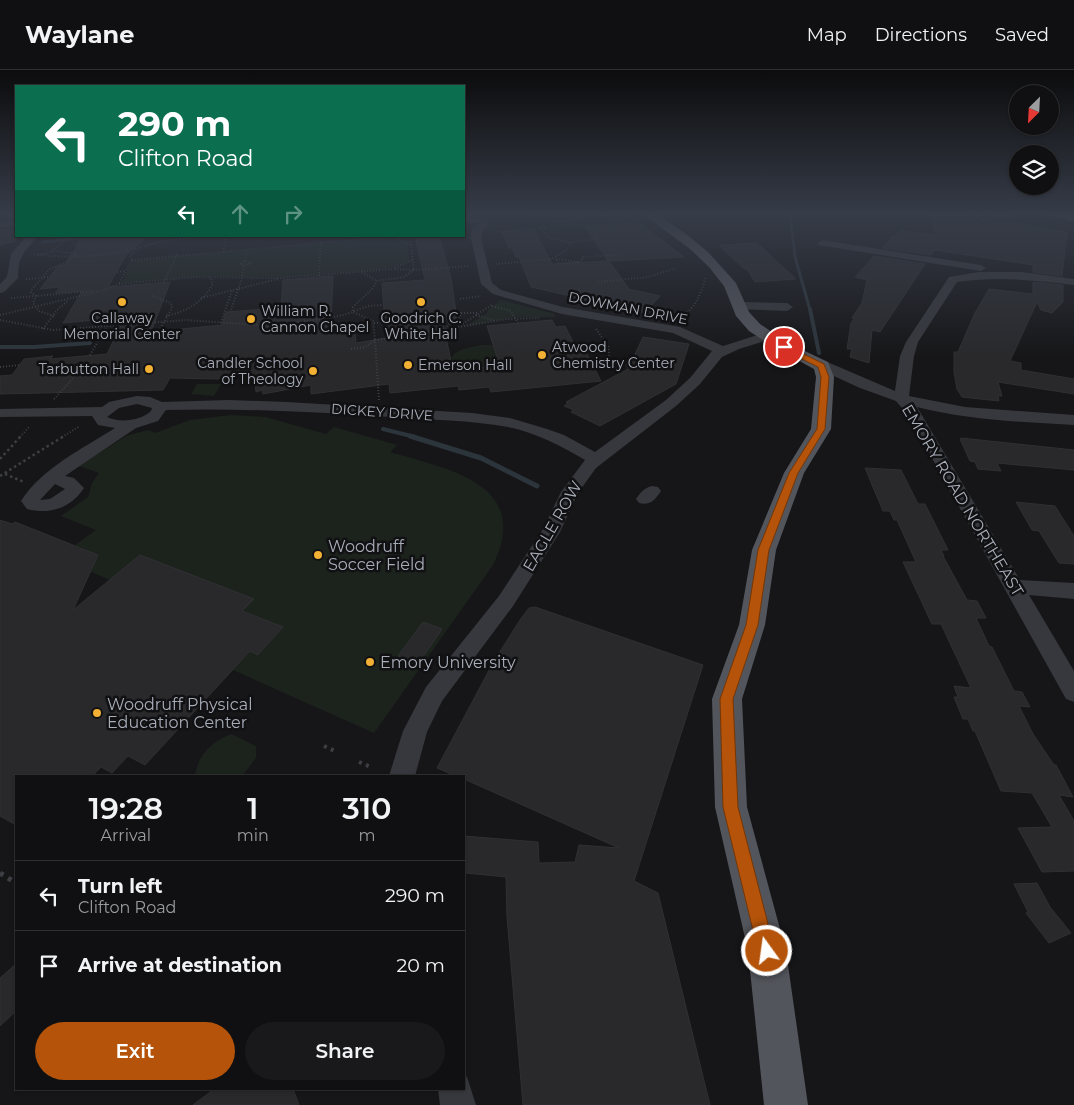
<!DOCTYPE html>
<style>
:root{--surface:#101012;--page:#19191b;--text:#f1f3f6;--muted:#9c9d9f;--line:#303032;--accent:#b45309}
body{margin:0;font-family:Montserrat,sans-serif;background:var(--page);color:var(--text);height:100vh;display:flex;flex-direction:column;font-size:19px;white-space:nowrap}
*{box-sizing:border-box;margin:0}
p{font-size:16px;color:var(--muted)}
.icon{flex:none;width:28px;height:28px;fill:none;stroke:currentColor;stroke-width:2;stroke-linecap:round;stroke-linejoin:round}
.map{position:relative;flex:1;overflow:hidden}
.panel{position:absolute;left:15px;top:705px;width:450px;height:315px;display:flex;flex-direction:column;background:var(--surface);border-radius:0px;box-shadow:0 1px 4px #0004,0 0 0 1px var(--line)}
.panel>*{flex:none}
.banner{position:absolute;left:15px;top:15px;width:450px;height:152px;border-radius:0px;box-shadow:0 1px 4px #0004,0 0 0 1px var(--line);background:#0b6e4f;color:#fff;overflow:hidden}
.needle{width:32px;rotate:204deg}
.buttons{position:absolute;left:1009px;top:15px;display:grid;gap:10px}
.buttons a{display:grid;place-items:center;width:50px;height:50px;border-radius:50%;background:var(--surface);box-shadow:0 1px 4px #0004,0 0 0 1px var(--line);font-size:25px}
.pin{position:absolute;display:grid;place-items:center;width:42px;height:42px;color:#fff;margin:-21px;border:2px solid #fff;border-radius:50%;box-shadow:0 1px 5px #0007}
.me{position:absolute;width:55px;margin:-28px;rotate:346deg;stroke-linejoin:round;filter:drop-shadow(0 0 4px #0008)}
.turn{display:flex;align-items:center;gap:18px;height:105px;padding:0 20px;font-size:22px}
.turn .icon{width:65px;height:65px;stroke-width:2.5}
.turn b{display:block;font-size:35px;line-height:42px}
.lanes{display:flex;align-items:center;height:48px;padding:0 20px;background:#0003;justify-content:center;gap:25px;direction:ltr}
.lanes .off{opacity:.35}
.eta{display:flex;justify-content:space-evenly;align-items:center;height:85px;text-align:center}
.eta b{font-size:30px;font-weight:600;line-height:35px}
.cta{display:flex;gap:10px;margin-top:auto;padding:10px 20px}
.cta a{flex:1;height:58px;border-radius:30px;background:var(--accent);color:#fff;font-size:20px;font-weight:600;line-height:58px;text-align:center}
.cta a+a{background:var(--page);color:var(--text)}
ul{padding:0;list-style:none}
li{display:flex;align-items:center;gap:15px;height:70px;padding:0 20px;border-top:1px solid var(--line)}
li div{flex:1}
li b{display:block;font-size:19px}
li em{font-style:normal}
header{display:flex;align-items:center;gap:30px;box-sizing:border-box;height:70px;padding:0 25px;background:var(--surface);border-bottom:1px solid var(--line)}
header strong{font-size:24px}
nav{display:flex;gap:28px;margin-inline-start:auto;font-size:18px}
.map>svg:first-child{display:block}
.green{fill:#1c231d}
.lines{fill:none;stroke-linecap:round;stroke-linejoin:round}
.stream-far2{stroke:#2c353c;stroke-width:3}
.stream-far1{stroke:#2c353c;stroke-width:4}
.stream{stroke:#2c353c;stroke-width:5}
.building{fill:#29292c;stroke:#303034}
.path-far3{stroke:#3d3f44;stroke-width:2;stroke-dasharray:1 2;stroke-linecap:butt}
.path-far2{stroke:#3d3f44;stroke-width:2.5;stroke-dasharray:2.5 3;stroke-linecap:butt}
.path-far1{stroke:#3d3f44;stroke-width:4;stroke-dasharray:3 4.5;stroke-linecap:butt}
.path{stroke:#3d3f44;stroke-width:5;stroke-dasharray:4 5.5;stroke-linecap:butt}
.minor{fill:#37383d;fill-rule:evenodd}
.major{fill:#53555c;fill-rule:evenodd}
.route{fill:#b45309;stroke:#753606}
.poi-dot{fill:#f2b134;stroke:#111113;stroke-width:2}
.labels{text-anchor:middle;stroke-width:5;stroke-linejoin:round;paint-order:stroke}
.far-street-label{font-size:14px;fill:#a8adb8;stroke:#111113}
.far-poi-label{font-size:14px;fill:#a8adb8;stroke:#111113;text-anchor:start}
.street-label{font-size:16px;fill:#a8adb8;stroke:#111113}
.poi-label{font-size:16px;fill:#a8adb8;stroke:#111113;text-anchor:start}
</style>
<header>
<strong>Waylane</strong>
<nav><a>Map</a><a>Directions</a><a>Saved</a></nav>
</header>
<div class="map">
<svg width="1074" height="1035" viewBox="0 0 1074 1035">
<rect width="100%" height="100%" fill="#161618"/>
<!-- green -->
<path class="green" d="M 526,143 L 633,143 L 637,146 L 622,147 L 617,150 L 618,153 L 565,157 C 558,144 540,146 527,145 Z
M 388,168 L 406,173 L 409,188 C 404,196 393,197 384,199 L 285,207 L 203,206 L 122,213 L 133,190 Z
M 501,230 L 555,244 L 555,247 L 515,247 L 466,256 L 487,243 L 488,240 Z
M 481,275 L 493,275 L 500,296 L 454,300 C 442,281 468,278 481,275 Z
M 197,314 L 221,314 L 214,326 L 191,324 Z
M 231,345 L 265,347 L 326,364 L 334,357 L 397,375 L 390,382 C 447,399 533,413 493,495 L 374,663 L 233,600 L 250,581 L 259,585 L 282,558 L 242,541 L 254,529 L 110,510 L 91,502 L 98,485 L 75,475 L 96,460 L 61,446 L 88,427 L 92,413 L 99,403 L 79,396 L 126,366 L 148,360 L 155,363 L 190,350 Z
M 231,664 L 256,676 L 256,688 L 242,706 L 195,706 C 198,685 211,672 231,664 Z"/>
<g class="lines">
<!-- stream-far2 -->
<path class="stream-far2" d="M 790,143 L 795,187 L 810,240
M 42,172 L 79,168"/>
<!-- stream-far1 -->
<path class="stream-far1" d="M 810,239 L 819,283
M 0,277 L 34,277 L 90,273
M 383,359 L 415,367"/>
<!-- stream -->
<path class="stream" d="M 410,366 L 481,388 L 537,416"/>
</g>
<!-- building -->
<path class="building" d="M 929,143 L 968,143 L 973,150 L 982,154 L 987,151 L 1016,153 L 1067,162 L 1062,206 L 1033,202 L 1033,195 L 934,180 L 931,185 L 882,178 L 890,170 L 891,167 L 894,167 L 900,160 L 936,165 Z
M 636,151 L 684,187 L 609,191 L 629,219 L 660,226 L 645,243 L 531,217 L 519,187 L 516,187 L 512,178 L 509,178 L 502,162 L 534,159 L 552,194 L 608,191 L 585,157 L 620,155 L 624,152 Z
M 0,159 L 16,159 L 16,171 L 0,175 Z
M 80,166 L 148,166 L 126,185 L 108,217 L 170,212 L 151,262 L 222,255 L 226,242 L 281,238 L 283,210 L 333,206 L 331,254 L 354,252 L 356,273 L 386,268 L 382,213 L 425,210 L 415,166 L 439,166 L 451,208 L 457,249 L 444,250 L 445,253 L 443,253 L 453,300 L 500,296 L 487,256 L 552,250 L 556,257 L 565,256 L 574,274 L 582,274 L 601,311 L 491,322 L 489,317 L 459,320 L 458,316 L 390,323 L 389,314 L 311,324 L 311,315 L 263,324 L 262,320 L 256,322 L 254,306 L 252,305 L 222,306 L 219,309 L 170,308 L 163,320 L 0,324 L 0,306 L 12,305 L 24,289 L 53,286 L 50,289 L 107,284 L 125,247 L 63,253 L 82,221 L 55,223 L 60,217 L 40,219 L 58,196 L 64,195 L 76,178 Z
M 757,173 L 796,209 L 755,212 L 747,199 L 744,199 L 719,175 Z
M 874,186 L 925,194 L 880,262 L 872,260 L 869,293 L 850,287 L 852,279 L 847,279 L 851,253 L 854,249 L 852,248 L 862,233 L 867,210 L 855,207 Z
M 1033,212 L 1063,215 L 1063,232 L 1052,243 L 1041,240 L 1037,232 L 1010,291 L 1021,293 L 1021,300 L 1074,309 L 1074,324 L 998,312 L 1002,326 L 998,326 L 999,331 L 962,327 L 957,319 L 954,302 L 954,282 L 958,282 L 975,243 L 989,219 L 1033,224 Z
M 643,267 L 689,274 L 676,314 L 600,356 L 571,342 L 574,340 L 564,336 L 568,333 L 566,332 L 628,299 L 626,294 L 631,293 Z
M 961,368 L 1074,380 L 1074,400 L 997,393 L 1001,401 L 978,399 L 975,392 L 970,391 L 960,369 L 962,369 Z
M 865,398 L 901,400 L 918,434 L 925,434 L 948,480 L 941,480 L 944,486 L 943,486 L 967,530 L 977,531 L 986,548 L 976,548 L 989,576 L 992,577 L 1014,621 L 1022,622 L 1030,637 L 1019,636 L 1033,664 L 1054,695 L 1056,695 L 1073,727 L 1059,725 L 1074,751 L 1074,801 L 1042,802 L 1018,758 L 1052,757 L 1032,723 L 1001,721 L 975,661 L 973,661 L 968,649 L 963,649 L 954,627 L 958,627 L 954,616 L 971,618 L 941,554 L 932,554 L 903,492 L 916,492 L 897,450 L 894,450 L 890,441 L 883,441 Z
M 1016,432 L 1055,436 L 1074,466 L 1074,494 L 1059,493 L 1039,461 L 1032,460 Z
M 0,450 L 12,454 L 15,452 L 98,485 L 73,540 L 140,485 L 254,529 L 242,541 L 283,557 L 258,585 L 250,581 L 145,695 L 128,686 L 112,703 L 101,697 L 92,706 L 16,706 L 16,755 L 0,746 Z
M 535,537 L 703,595 L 634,811 L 658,823 L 710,1035 L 523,1035 L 507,847 L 506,807 L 466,803 L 464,794 L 464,766 L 538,772 L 539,793 L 575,792 L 579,775 L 619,778 L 464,709 L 464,706 L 456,706 L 437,698 L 494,591 L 520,550 L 529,538 Z
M 423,552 L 442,559 L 418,594 L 398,586 Z
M 1037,813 L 1050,837 L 1071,863 L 1049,873 L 1026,843 L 1028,842 L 1014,814 Z
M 16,894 L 16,941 L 0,956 L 0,908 Z
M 214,1019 L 293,1019 L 299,1035 L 193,1035 Z"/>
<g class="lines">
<!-- path-far3 -->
<path class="path-far3" d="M 632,151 L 637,150
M 553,152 L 619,143
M 539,157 L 546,159 L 545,157 L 562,155 L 564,157 L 619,154 L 623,148 L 635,148
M 493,162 L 540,158 L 549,167 L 570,173
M 188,166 L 190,168 L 179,169 Z
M 222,166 L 229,166
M 190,168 L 210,166
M 396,168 L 410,175
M 51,181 L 67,169
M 223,182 L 226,167
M 34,184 C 59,188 93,187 119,182 C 140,178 157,171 179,169
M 38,185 L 57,181 L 76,184 L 67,192 L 50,199 L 32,219 L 31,222 L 36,226 L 33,233 L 39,241 L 54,246
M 556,189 L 578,192 L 559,194 Z
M 132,190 L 400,166
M 245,191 L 251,193 L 246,195 L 240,194 Z
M 245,191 L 247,179
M 578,192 L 583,190 L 582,187 L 617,185
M 496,194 L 551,189 L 567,180 L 570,173 L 598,168
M 395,198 L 412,190
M 117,202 L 125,201
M 362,202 L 377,211
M 319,206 L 321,170
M 26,209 L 49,207
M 164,212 L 178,182
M 598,212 L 648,207 L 677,198
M 119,213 L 132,190 L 130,185 L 139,178
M 152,226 L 171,233 L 172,238 L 159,261
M 11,228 L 94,221
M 201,228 L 278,209
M 460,229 L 481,226
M 573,230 L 581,223
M 492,236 L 511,241 L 518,253
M 231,240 L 242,208 L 244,195
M 354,241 L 368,236 L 382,235
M 461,243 L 479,243
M 0,245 L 105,220 L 118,214 L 197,207 L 281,208 L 393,199 L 414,200 L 410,166
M 476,245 L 496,251
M 166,246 C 186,242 203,232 213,214 L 210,207
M 679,247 C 696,240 700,224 706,207
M 0,250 L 53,260 L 186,250 L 273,256 L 339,246 L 353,242 L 353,237 L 372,219 L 377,211 L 404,207 L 414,200 L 468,196
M 221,253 L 232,220
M 374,253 L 391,252
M 458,257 L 507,249 L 539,248
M 43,259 L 57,240 L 69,230
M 445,259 L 449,254 L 459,249 L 461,243 L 456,242
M 596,259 L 608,276 L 610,295
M 351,279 L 365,277 L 375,270 L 373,251 L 353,242
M 90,285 L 111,249
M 0,297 L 20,295
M 54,329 L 77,304
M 379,330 L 375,270 L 458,257 L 493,234
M 20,367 L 30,356
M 62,367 L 80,356"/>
<!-- path-far2 -->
<path class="path-far2" d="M 0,389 L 21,366
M 5,404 L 24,412
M 0,406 L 64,366"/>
<!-- path-far1 -->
<path class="path-far1" d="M 324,676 L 337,682
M 359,692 L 371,697"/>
<!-- path -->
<path class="path" d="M 0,803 L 16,813"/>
<!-- minor -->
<path class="minor" d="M 971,143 L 980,143 L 987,149 L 982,152 Z
M 995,143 L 1013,143 L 1010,149 L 992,148 L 990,146 Z
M 464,146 L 475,146 L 490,152 L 483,160 L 481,168 L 492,213 L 501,220 L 563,237 L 680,257 L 723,276 L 767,262 L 773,266 L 771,269 L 739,279 L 722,287 L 700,314 L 676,336 L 596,398 L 578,423 L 560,462 L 513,536 L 442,631 L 427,662 L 415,706 L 389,706 L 403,661 L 426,617 L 499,526 L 543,459 L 561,422 L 585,390 C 561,376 537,363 508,357 C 470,350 430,350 391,347 C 316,342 242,338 166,340 L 158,351 L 136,358 L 65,406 L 74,408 L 84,418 C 71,438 50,445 27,439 L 21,431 C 42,398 82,379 115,358 L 98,355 L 92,346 L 0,347 L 0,339 L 102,337 L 109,332 L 137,326 L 150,327 L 162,332 L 229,330 L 287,332 L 472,343 L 510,348 L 547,359 L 564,365 L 595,382 L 666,330 L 690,308 L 712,281 L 673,263 L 562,244 L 493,224 L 481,214 L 471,168 L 472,159 L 480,153 L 464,152 ZM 137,334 L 152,338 L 151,341 C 141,351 119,353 107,347 L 119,338 ZM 55,414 L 65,419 L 50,429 L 40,430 Z
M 0,151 L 16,151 L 16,157 L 0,157 Z
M 27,166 L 38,166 C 24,183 18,185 18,208 L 4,222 L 0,223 L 0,214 L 7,207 L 11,184 Z
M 822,170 L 981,195 L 986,198 L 981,201 L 818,175 L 817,173 Z
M 979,202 L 1022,202 L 1074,209 L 1074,215 C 1035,210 996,206 957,212 L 918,272 L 914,286 L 909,326 L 965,337 L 1074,345 L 1074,355 C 1021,352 968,350 917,337 L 1020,510 L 1074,513 L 1074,529 L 1029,525 L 1074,601 L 1074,632 L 1066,629 L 908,345 L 896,331 L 860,318 L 801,291 L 799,288 L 801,285 L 811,285 L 895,321 L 900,286 L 906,272 L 949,207 Z
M 739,232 L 787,233 L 793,237 L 787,241 L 735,239 L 733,236 Z
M 652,416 L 658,417 L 661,421 C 655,430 650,436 639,433 L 636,429 C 641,422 644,418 652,416 Z
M 464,1005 L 467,1007 L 476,1035 L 440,1035 L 438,1019 L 464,1019 Z"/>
<!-- major -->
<path class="major" d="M 641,143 L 655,143 L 686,164 L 708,182 L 736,213 L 749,242 L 760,254 L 788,273 L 828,292 L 834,307 L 831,359 L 804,403 L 776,480 L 765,555 L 742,629 L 747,737 L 786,881 L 808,1035 L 764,1035 L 748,881 L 715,737 L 712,629 L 739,555 L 752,480 L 784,403 L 811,359 L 816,307 L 814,299 L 777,279 L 749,261 L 736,246 L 724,216 L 709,197 L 689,178 Z
M 1045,143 L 1064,143 L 1074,145 L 1074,152 L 1047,145 Z"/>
</g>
<!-- sky -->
<linearGradient id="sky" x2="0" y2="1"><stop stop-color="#0c0c0d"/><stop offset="0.5" stop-color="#363c48"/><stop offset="1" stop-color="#363c48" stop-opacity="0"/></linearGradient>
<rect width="1074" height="288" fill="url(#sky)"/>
<!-- route -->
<path class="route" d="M 782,276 L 787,276 L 824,294 L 829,307 L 825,359 L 798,403 L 769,480 L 758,555 L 733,629 L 738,737 L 775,881 L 773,887 L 767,890 L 760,887 L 758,881 L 723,737 L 720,629 L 746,555 L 758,480 L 789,403 L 817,359 L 821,307 L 818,297 L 782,279 Z"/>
<!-- markers -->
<g class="poi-dot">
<circle cx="122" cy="232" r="5"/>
<circle cx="421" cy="232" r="5"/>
<circle cx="251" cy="249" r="5"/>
<circle cx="542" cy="285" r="5"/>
<circle cx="408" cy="295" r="5"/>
<circle cx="149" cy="299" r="5"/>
<circle cx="313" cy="301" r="5"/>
<circle cx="318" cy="485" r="5"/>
<circle cx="370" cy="592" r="5"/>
<circle cx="97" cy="643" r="5"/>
</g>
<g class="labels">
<!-- far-street labels -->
<g class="far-street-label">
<text transform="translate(628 238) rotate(11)" y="5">DOWMAN DRIVE</text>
<text transform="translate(382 342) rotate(4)" y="5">DICKEY DRIVE</text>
</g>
<!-- far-poi labels -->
<g class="far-poi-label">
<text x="261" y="246">William R.<tspan x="261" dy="16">Cannon Chapel</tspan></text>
<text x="122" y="253" text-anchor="middle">Callaway<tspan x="122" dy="16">Memorial Center</tspan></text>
<text x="421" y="253" text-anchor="middle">Goodrich C.<tspan x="421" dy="16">White Hall</tspan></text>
<text x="552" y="282">Atwood<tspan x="552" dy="16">Chemistry Center</tspan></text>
<text x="303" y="298" text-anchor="end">Candler School<tspan x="303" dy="16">of Theology</tspan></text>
<text x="418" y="300">Emerson Hall</text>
<text x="139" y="304" text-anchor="end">Tarbutton Hall</text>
</g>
<!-- street labels -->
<g class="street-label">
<text transform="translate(963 430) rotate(59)" y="6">EMORY ROAD NORTHEAST</text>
<text transform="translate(552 456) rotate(-60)" y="6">EAGLE ROW</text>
</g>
<!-- poi labels -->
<g class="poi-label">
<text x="328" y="482">Woodruff<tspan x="328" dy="18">Soccer Field</tspan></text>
<text x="380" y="598">Emory University</text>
<text x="107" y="640">Woodruff Physical<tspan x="107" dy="18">Education Center</tspan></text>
</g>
</g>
</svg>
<div class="buttons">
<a><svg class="needle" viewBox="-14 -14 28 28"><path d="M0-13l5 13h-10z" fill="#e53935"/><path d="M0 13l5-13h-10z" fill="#9c9d9f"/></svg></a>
<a><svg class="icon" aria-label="layers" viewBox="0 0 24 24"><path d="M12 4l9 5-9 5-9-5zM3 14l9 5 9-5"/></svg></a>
</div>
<div class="pin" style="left:784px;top:277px;background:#d93025"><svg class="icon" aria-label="arrive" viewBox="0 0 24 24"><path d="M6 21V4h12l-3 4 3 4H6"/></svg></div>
<svg class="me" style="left:767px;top:881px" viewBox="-20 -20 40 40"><circle r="17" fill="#b45309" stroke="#fff" stroke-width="3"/><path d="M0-11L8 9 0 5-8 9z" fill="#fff"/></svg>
<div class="banner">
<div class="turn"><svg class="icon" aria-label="left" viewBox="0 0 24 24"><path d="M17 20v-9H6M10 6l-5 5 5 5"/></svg><div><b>290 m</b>Clifton Road</div></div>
<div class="lanes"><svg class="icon" aria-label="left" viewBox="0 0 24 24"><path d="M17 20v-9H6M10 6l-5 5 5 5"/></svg><svg class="icon off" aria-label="ahead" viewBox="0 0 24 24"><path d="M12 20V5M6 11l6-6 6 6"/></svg><svg class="icon off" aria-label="right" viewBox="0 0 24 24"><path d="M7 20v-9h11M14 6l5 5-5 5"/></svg></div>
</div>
<section class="panel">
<div class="eta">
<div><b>19:28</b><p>Arrival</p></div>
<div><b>1</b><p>min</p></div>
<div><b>310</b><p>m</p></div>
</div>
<ul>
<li><svg class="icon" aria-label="left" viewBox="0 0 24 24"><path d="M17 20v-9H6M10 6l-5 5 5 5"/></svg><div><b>Turn left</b><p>Clifton Road</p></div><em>290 m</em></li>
<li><svg class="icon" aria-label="arrive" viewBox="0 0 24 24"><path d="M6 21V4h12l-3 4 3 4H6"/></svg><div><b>Arrive at destination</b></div><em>20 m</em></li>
</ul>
<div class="cta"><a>Exit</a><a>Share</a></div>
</section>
</div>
